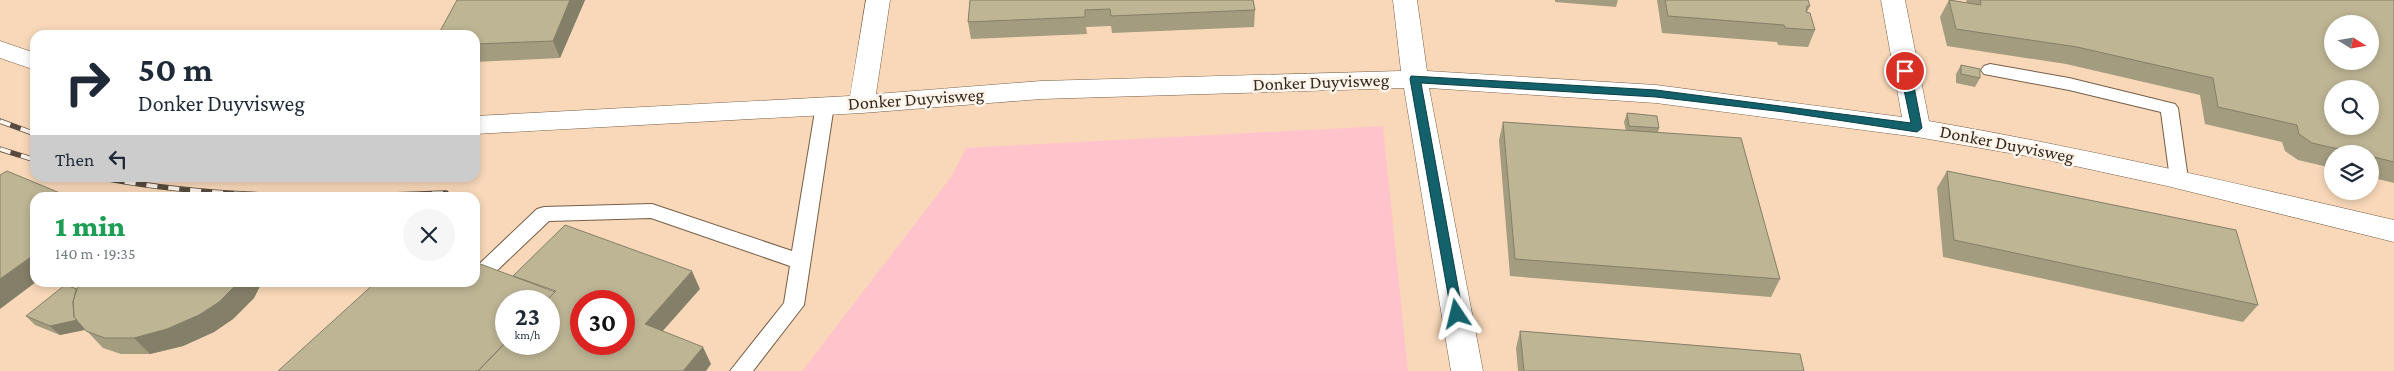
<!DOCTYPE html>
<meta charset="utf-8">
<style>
:root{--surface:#fff;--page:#f6f6f7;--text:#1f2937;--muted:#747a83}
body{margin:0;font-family:"Crimson Pro",serif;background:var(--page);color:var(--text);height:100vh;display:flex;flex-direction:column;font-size:19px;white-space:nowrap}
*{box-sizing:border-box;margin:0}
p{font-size:16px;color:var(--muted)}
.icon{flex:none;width:28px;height:28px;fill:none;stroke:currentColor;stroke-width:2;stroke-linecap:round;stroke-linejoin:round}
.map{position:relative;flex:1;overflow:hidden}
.side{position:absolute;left:30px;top:192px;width:450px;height:95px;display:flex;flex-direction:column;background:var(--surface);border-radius:15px;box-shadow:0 2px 8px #0003}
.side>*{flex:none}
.guide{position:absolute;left:30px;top:30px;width:450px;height:152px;border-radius:15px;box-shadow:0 2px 8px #0003;background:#fff;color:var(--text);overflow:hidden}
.needle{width:32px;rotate:101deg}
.controls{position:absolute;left:2324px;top:15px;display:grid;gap:10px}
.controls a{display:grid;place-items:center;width:55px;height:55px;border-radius:50%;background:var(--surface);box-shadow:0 2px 8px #0003;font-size:25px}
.speed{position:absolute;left:495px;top:290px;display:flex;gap:10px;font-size:25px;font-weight:700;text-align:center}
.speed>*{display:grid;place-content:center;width:65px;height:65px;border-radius:50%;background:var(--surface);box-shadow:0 2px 8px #0003;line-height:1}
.speed small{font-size:12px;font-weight:400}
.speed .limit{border:8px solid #d22;background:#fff;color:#111}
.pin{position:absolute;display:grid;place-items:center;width:42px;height:42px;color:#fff;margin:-21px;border:2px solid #fff;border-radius:50%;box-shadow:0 1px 5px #0007}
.me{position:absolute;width:55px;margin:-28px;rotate:350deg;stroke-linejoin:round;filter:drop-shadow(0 0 4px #0008)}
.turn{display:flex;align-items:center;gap:18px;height:105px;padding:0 25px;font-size:22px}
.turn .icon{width:65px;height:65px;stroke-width:2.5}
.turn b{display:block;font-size:35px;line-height:42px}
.then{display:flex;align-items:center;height:48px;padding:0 25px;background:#0003;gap:10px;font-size:19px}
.round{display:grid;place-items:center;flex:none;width:52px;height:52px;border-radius:26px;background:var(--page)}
.head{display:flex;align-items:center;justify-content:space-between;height:85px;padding:0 25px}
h1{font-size:30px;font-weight:800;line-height:38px;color:#1e9e55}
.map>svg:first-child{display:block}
.built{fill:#f8d8b9;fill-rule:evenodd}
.green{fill:#ffc4cb}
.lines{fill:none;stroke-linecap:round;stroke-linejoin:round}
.service-casing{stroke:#765f48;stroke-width:2}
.minor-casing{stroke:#765f48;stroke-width:1}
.service{fill:#fff;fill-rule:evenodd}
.minor{fill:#fff;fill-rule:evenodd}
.rail-casing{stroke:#584b3e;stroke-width:5.5}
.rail{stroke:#fff4ea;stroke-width:4;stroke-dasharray:11;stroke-linecap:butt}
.wall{fill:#a39c7f}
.shaded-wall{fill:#847f68}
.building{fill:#bdb594;stroke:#847f68;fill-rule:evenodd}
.route{fill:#13616b;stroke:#0c3f46}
.labels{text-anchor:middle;stroke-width:5;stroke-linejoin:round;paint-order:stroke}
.street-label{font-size:18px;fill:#32281e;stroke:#fff4ea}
</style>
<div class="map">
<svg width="2394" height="371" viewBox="0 0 2394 371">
<rect width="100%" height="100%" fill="#fee4ca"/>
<!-- built -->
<path class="built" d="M 0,0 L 2394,0 L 2394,371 L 0,371 ZM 2332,24 L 2370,24 L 2370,61 L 2332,61 ZM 35,35 L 475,35 L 475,178 L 35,178 ZM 2332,89 L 2370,89 L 2370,126 L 2332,126 ZM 2332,154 L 2370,154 L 2370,191 L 2332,191 ZM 35,198 L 475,198 L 475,282 L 35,282 ZM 506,301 L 549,301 L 549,344 L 506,344 ZM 581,301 L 624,301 L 624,344 L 581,344 Z"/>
<!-- green -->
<path class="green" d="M 1383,126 L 1408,371 L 802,371 L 951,177 L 966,148 Z"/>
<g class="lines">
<!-- service casing -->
<g class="service-casing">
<path id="service" d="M 1990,64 L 2069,78 L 2175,104 L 2178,108 L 2188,179 L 2186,184 L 2179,186 L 2172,184 L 2170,179 L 2161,112 L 2069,90 L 1984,74 L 1981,70 L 1984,66 Z
M 825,99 L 831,101 L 834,105 L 804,305 L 753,371 L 730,371 L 784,303 L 790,266 L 651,218 L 549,221 L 488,279 L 481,282 L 475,280 L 475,268 L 537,209 L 544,207 L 652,204 L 792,251 L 816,105 L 819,101 Z"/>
</g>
<!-- minor casing -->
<g class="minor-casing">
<path id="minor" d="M 866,0 L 890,0 L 876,94 L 1041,81 L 1401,71 L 1393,0 L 1417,0 L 1427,71 L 1656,85 L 1902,117 L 1881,0 L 1905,0 L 1929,121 C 2085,148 2239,184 2394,220 L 2394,242 L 2167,186 L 2038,158 L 1917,137 L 1656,103 L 1429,88 L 1483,371 L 1451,371 L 1404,88 L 1041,99 L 862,113 L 475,134 L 475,116 L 850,96 Z
M 0,41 L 35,53 L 35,70 L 0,58 Z"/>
</g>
<!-- service -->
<use href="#service" class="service"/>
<!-- minor -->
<use href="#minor" class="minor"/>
<!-- rail casing -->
<g class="rail-casing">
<path id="rail" d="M 0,121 L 35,134
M 0,149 L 35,160
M 103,178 C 217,199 331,198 446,193"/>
</g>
<!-- rail -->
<use href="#rail" class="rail"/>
</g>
<!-- wall -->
<path class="wall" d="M 457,0 L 585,0 L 560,58 L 475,62 L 475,35 Z
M 970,0 L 1255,10 L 1254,27 L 1112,33 L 1111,26 L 1086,27 L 1087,34 L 971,39 L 968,22 Z
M 1555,0 L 1618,0 L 1616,7 L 1555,2 Z
M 1657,0 L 1808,0 L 1810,6 L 1807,12 L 1815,30 L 1808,47 L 1778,45 L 1777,42 L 1662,33 Z
M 1949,0 L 1967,3 L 1966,0 L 2394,0 L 2394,183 L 2370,177 L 2370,154 L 2332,154 L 2332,168 L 2298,160 L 2285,151 L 2282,142 L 2205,124 L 2200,95 L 2066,64 L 1947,46 L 1940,17 Z
M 1961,65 L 1980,78 L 1975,87 L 1956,83 L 1956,74 Z
M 1627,113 L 1659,128 L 1658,133 L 1780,279 L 1771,297 L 1510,276 L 1499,140 L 1503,122 L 1626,131 L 1624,122 Z
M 1947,171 L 2258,305 L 2243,322 L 1943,257 L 1937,188 Z
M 82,282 L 262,282 L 254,298 L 233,319 L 214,332 L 183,346 L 150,354 L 121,354 L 103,348 L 85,329 L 60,335 L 35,325 L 26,316 L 77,289 Z
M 1520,331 L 1804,371 L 1518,371 L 1516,348 Z"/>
<!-- shaded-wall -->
<path class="shaded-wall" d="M 570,0 L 585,0 L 560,58 L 553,41 Z
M 35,254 L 35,282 L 36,282 L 0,309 L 0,279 Z
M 692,271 L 700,289 L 653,342 L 645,324 Z
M 239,282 L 262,282 L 254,298 L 233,319 L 214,332 L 183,346 L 150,354 L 134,338 Z
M 84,298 L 90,329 L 60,335 L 50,326 Z
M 703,347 L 711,364 L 706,371 L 683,371 Z"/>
<!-- building -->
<path class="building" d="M 457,0 L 570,0 L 553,41 L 475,44 L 475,35 L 438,35 Z
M 970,0 L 1253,0 L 1255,10 L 1111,16 L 1110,9 L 1085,10 L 1085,17 L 968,22 Z
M 1665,0 L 1808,0 L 1810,6 L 1807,6 L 1806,12 L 1810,13 L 1815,30 L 1785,28 L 1784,25 L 1668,16 Z
M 1949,0 L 1981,5 L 1980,0 L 2394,0 L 2394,162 L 2370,156 L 2370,154 L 2360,154 L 2312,143 L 2299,134 L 2297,125 L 2218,107 L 2213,78 L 2077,47 L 1956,29 ZM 2332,24 L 2370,24 L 2370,61 L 2332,61 ZM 2332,89 L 2370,89 L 2370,126 L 2332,126 Z
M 1961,65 L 1980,69 L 1980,78 L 1961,74 Z
M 1627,113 L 1657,116 L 1659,128 L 1629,126 Z
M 1503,122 L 1741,138 L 1780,279 L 1515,259 Z
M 7,171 L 72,198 L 35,198 L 35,254 L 0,279 L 0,175 Z
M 1947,171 L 2236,230 L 2258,305 L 1954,240 Z
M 565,225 L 692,271 L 645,324 L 703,347 L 683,371 L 478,371 L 506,342 L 506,344 L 549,344 L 549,301 L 546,301 L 556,291 L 513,276 ZM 581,301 L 624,301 L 624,344 L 581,344 Z
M 475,262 L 555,292 L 546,301 L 506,301 L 506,342 L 478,371 L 278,371 L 376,282 L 475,282 Z
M 82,282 L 239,282 L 219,302 L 199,315 L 167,329 L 134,338 L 105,338 L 86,331 L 74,317 L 73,302 L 76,290 Z
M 65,285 L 77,289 L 73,302 L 74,317 L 77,320 L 50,326 L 26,316 Z
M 1520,331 L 1800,354 L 1804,371 L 1524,371 Z"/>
<!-- route -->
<path class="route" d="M 1905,67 L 1911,71 L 1922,128 L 1917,132 L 1784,112 L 1656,97 L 1421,83 L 1463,314 L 1457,319 L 1452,317 L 1410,79 L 1411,76 L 1656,90 L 1911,123 L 1900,71 Z"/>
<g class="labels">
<!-- street labels -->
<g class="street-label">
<text transform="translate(1321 82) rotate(-2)" y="6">Donker Duyvisweg</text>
<text transform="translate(916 99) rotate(-4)" y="6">Donker Duyvisweg</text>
<text transform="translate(2007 144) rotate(11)" y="6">Donker Duyvisweg</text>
</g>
</g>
</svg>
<div class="controls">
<a><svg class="needle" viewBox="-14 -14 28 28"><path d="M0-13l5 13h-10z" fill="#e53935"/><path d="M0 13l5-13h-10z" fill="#747a83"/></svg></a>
<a><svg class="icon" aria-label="search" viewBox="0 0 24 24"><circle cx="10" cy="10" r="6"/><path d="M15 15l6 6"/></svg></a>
<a><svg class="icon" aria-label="layers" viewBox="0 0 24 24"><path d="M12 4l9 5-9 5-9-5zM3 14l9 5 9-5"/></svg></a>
</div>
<div class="speed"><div>23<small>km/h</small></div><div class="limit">30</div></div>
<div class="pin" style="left:1905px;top:71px;background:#d93025"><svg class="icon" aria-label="arrive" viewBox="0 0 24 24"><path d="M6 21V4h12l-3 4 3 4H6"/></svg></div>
<svg class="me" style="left:1457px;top:314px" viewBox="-20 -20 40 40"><path d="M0-17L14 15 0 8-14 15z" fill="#13616b" stroke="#fff" stroke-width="4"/></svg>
<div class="guide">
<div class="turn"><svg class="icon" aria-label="right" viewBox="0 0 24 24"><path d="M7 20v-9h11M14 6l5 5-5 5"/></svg><div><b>50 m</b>Donker Duyvisweg</div></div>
<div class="then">Then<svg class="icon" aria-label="left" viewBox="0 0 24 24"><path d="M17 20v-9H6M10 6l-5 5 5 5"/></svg></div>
</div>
<section class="side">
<div class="head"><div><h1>1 min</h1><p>140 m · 19:35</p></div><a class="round"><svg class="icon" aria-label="close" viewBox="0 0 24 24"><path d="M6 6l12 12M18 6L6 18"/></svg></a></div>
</section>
</div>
